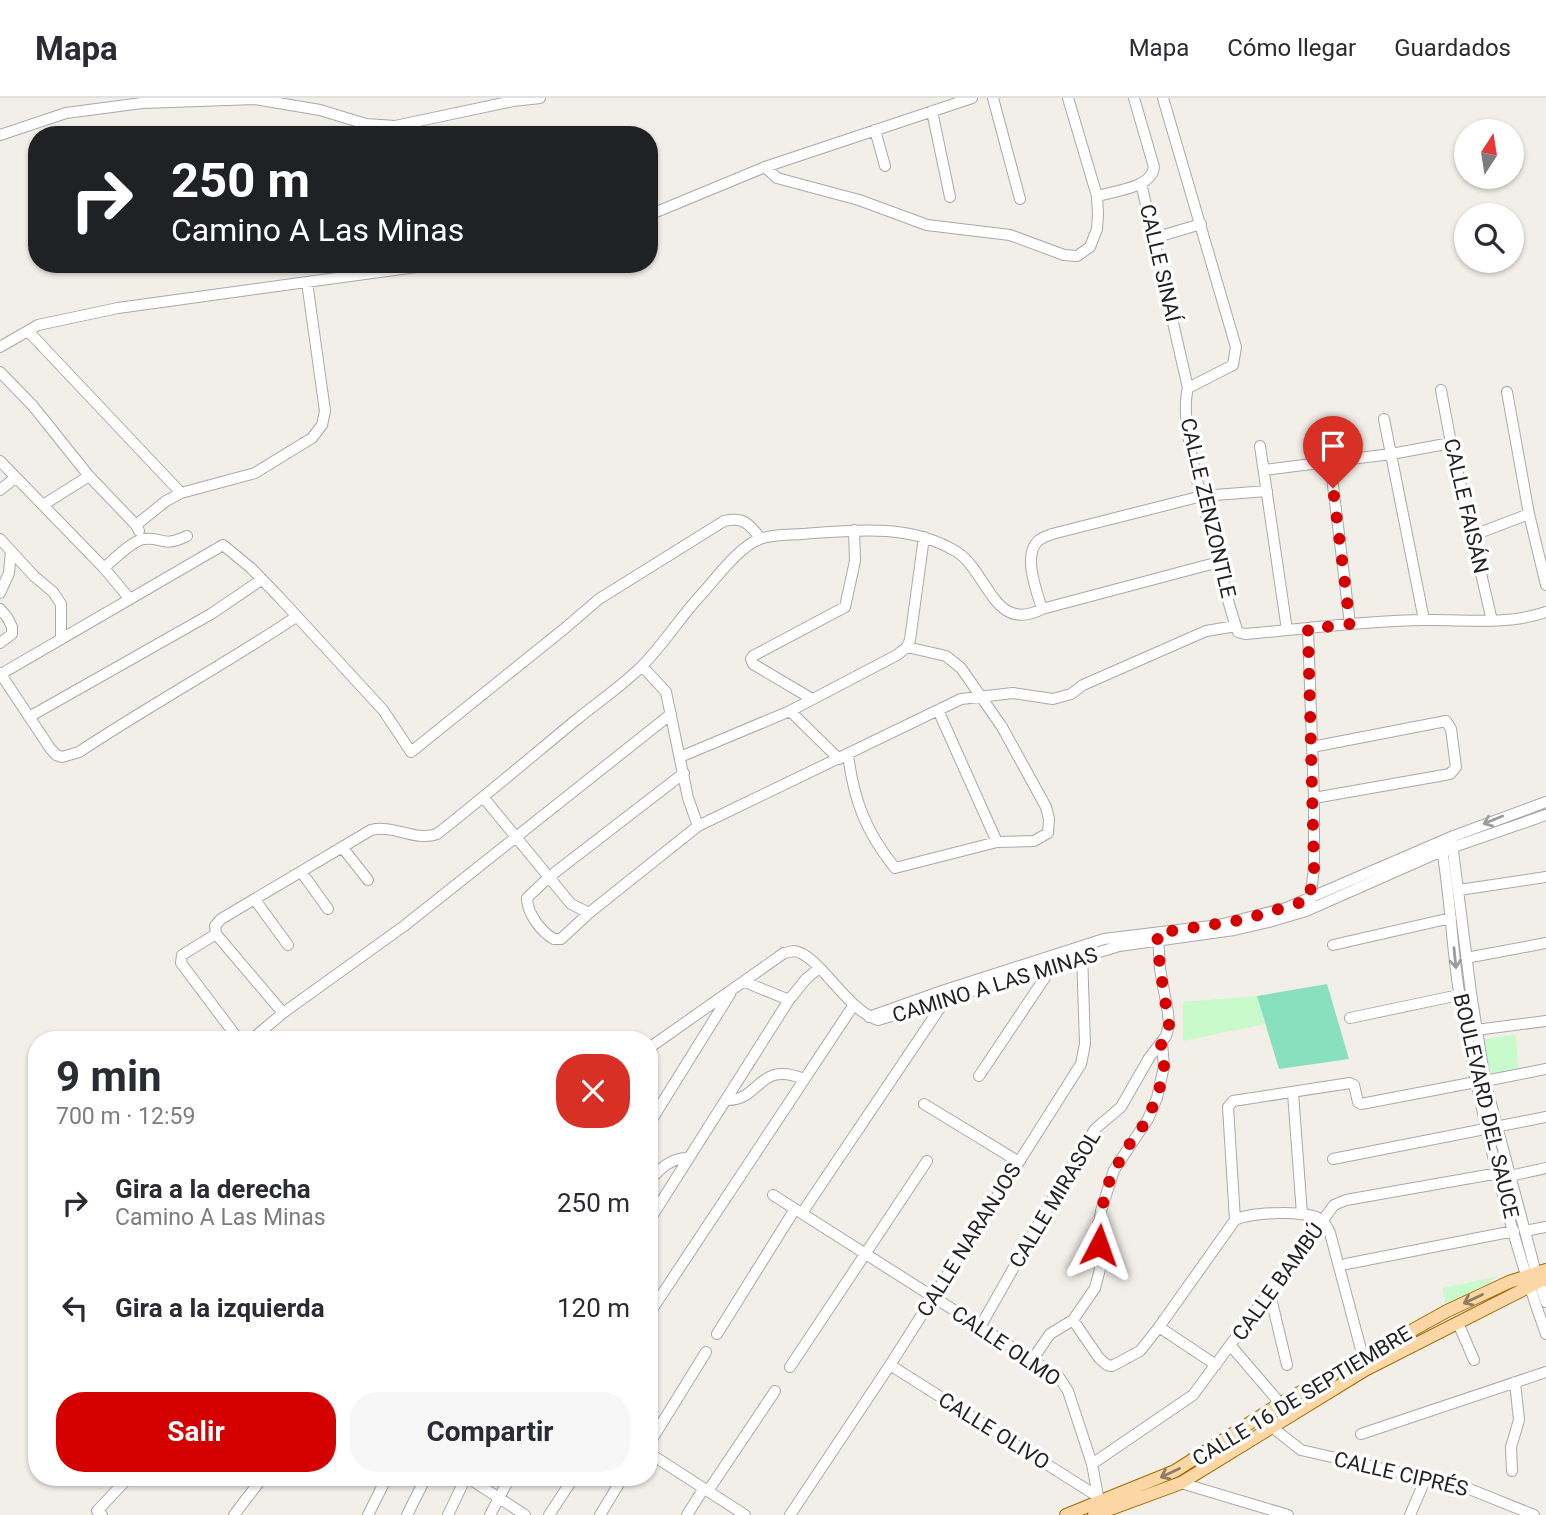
<!DOCTYPE html>
<html lang="es">
<meta charset="utf-8">
<style>
:root{--surface:#fff;--page:#f7f7f7;--text:#2b2b33;--muted:#7c7c81;--line:#e1e1e2;--accent:#d40000}
body{margin:0;font-family:Roboto,sans-serif;background:var(--page);color:var(--text);height:100vh;display:flex;flex-direction:column;font-size:26px;white-space:nowrap}
*{box-sizing:border-box;margin:0}
p{font-size:23px;color:var(--muted)}
.icon{flex:none;width:38px;height:38px;fill:none;stroke:currentColor;stroke-width:2;stroke-linecap:round;stroke-linejoin:round}
.map{position:relative;flex:1;overflow:hidden}
.sheet{position:absolute;left:28px;top:933px;width:630px;height:455px;display:flex;flex-direction:column;background:var(--surface);border-radius:28px;box-shadow:0 2px 5px #0004}
.sheet>*{flex:none}
.banner{position:absolute;left:28px;top:28px;width:630px;height:147px;border-radius:28px;box-shadow:0 2px 5px #0004;background:#202124;color:#fff;overflow:hidden}
.needle{width:46px;rotate:12deg}
.controls{position:absolute;left:1454px;top:21px;display:grid;gap:14px}
.controls a{display:grid;place-items:center;width:70px;height:70px;border-radius:50%;background:var(--surface);box-shadow:0 2px 5px #0004;font-size:35px}
.pin{position:absolute;display:grid;place-items:center;width:60px;height:60px;color:#fff;margin:-72px -30px;border-radius:50% 50% 50% 0;rotate:-45deg;box-shadow:0 0 7px #0007}
.pin .icon{rotate:45deg}
.me{position:absolute;width:77px;margin:-38px;rotate:4deg;stroke-linejoin:round;filter:drop-shadow(0 0 5px #0008)}
.turn{display:flex;align-items:center;gap:24px;height:147px;padding:0 28px;font-size:32px}
.turn .icon{width:91px;height:91px;stroke-width:2.5}
.turn b{display:block;font-size:49px;line-height:60px}
.round{display:grid;place-items:center;flex:none;width:74px;height:74px;border-radius:28px;background:var(--page)}
.headline{display:flex;align-items:center;justify-content:space-between;height:119px;padding:0 28px}
h1{font-size:42px;font-weight:700;line-height:52px}
.action{display:flex;gap:14px;margin-top:auto;padding:14px 28px}
.action a{flex:1;height:80px;border-radius:28px;background:var(--accent);color:#fff;font-size:28px;font-weight:700;line-height:80px;text-align:center}
.action a+a{background:var(--page);color:var(--text)}
ul{padding:0;list-style:none}
li{display:flex;align-items:center;gap:21px;height:105px;padding:0 28px}
li div{flex:1}
li b{display:block;font-size:26px}
li em{font-style:normal}
header{display:flex;align-items:center;gap:42px;box-sizing:border-box;height:98px;padding:0 35px;background:var(--surface);border-bottom:2px solid var(--line)}
header strong{font-size:33px}
nav{display:flex;gap:38px;margin-inline-start:auto;font-size:24px}
.map>svg:first-child{display:block}
.park{fill:#c8facc}
.pitch{fill:#88e0be}
.lines{fill:none;stroke-linecap:round;stroke-linejoin:round}
.minor-casing{stroke:#a9a9a9;stroke-width:12}
.major-casing{stroke:#a06b00;stroke-width:14}
.minor{stroke:#fff;stroke-width:10}
.major{stroke:#fcd6a4;stroke-width:12}
.oneway{stroke:#9c9c9c}
.oneway2{stroke:#8f7c63}
.route{stroke:#d40000;stroke-width:12;stroke-dasharray:0 21.6}
.labels{text-anchor:middle;stroke-width:7;stroke-linejoin:round;paint-order:stroke}
.street-label{font-size:21px;fill:#222;stroke:#fff}
</style>
<header>
<strong>Mapa</strong>
<nav><a>Mapa</a><a>Cómo llegar</a><a>Guardados</a></nav>
</header>
<div class="map">
<svg width="1546" height="1417" viewBox="0 0 1546 1417">
<rect width="100%" height="100%" fill="#f2efe9"/>
<!-- park -->
<path class="park" d="M 1257,898 L 1265,926 L 1183,943 L 1183,904 Z
M 1516,937 L 1518,972 L 1486,980 L 1484,941 Z
M 1499,1178 L 1445,1209 L 1443,1190 Z"/>
<!-- pitch -->
<path class="pitch" d="M 1327,886 L 1349,961 L 1279,971 L 1257,898 Z"/>
<g class="lines">
<!-- minor casing -->
<g class="minor-casing">
<path id="minor" d="M 993,0 L 1020,101
M 1163,0 L 1236,249 L 1233,267 L 1188,290
M 932,13 L 950,99
M 875,32 L 885,68
M 0,37 L 66,15 L 142,5 L 255,1 L 320,12 L 366,26 L 395,28 L 513,3 L 540,0
M 765,69 L 777,80 L 859,102 L 927,127 L 1010,137 L 1064,157 L 1077,158 L 1090,149 L 1097,131 L 1098,116 L 1097,98 L 1068,0
M 1141,85 L 1188,290 C 1178,327 1205,411 1215,450 C 1222,478 1228,507 1238,534 L 1245,536 C 1304,531 1363,523 1423,522 C 1464,521 1506,528 1546,514
M 1097,98 C 1114,93 1152,90 1154,69 L 1134,0
M 649,117 L 765,69 L 972,0
M 1154,140 L 1201,126
M 28,233 L 181,395
M 0,249 L 38,227 L 118,210 L 438,166
M 0,274 L 33,308 L 89,378 L 43,407
M 1441,292 L 1451,345 L 1492,523
M 1507,294 L 1529,416 L 1546,487
M 1384,321 L 1424,522
M 1260,348 L 1287,532
M 0,363 L 104,470 L 129,500
M 1330,363 L 1350,526
M 1264,372 L 1391,356 L 1451,345
M 89,378 L 136,427 L 139,433
M 0,392 L 15,380
M 136,427 L 166,403 L 181,395 L 255,375 L 312,340 L 322,327 L 325,313 L 307,184
M 1471,438 L 1529,416
M 0,441 L 34,478 L 53,494 L 61,506 L 61,541
M 104,470 C 112,463 133,442 144,441 C 165,439 161,450 187,438
M 0,495 L 9,475 L 11,453
M 0,511 L 7,519 L 12,529 L 12,536 L 0,545
M 1042,511 C 1037,494 1023,459 1037,444 C 1040,440 1047,438 1052,436 L 1202,398 L 1267,393
M 1308,531 L 1314,700 L 1314,770 L 1310,804
M 642,568 L 666,594 L 688,700 L 698,728
M 0,575 L 50,650 L 56,657 L 62,659 L 79,654 C 150,607 225,566 296,519
M 1,576 L 223,447 L 251,470 L 280,500 L 383,612 L 411,654 L 564,531 L 599,501 L 724,423 C 743,419 749,425 760,440
M 812,601 L 753,566 L 751,561 L 753,558 L 845,509 L 855,463 L 854,432
M 938,612 L 997,744
M 790,613 L 839,661
M 29,619 L 211,516 L 261,482
M 1312,649 L 1446,623 L 1451,631 L 1456,669 L 1450,676 L 1314,700
M 848,657 C 854,703 866,734 895,770 L 997,744 L 1034,743 L 1048,735 L 1049,721 L 1046,709 L 1002,629 L 961,570 L 946,558 L 907,549
M 680,659 L 790,613 L 897,557 L 907,549 L 910,542 L 924,439
M 483,699 L 571,806 L 589,815 L 698,728 L 961,601 L 1013,595 L 1053,601 L 1071,596 L 1083,587 L 1206,533 L 1236,528
M 1452,745 L 1471,895 L 1485,983 L 1536,1175 L 1546,1204
M 1441,747 C 1451,797 1451,849 1460,900 C 1480,1013 1507,1128 1546,1236
M 342,749 L 368,782
M 302,775 L 328,811
M 1459,792 L 1546,779
M 255,802 L 288,847
M 589,815 L 561,841 L 554,841 C 541,834 527,815 527,800 L 549,779 L 684,675
M 216,836 L 283,915
M 1333,847 L 1451,820
M 1466,860 L 1546,845
M 745,884 L 789,902
M 869,919 L 942,893 L 1104,841 L 1219,827 L 1286,810 L 1451,739 L 1546,704
M 1350,920 L 1459,897
M 1476,932 L 1546,923
M 239,942 L 181,865 L 182,857 L 216,836 L 215,828 L 221,821 L 371,732 C 393,726 415,744 437,736 C 484,699 530,660 576,622 C 598,604 622,588 642,568 C 663,547 679,521 699,499 C 715,482 739,448 760,441 C 772,436 789,437 802,436 C 854,432 910,425 957,454 C 988,474 994,536 1042,511 L 1219,464
M 251,942 L 283,915 L 404,828 L 671,616
M 649,950 L 784,855 C 785,855 794,853 794,853 C 819,856 846,912 878,922 L 1119,848 L 1234,832 L 1269,824 L 1306,813 L 1442,753 L 1546,717
M 979,978 L 1052,869
M 1485,983 L 1546,971
M 1293,995 L 1302,1116
M 728,1002 C 761,1002 758,962 804,981
M 924,1006 L 1019,1064
M 649,1026 L 730,896
M 1333,1061 L 1546,1019
M 1510,1078 L 1546,1070
M 649,1083 C 660,1071 671,1059 689,1060
M 649,1092 L 658,1109
M 773,1097 L 1059,1279 L 1068,1293 L 1092,1366 L 1100,1409
M 802,1115 L 946,901
M 1235,1122 C 1248,1114 1307,1112 1320,1121 C 1325,1125 1328,1130 1330,1135 L 1363,1259
M 649,1123 L 789,902 L 806,881 L 819,870
M 1525,1133 L 1546,1129
M 1346,1166 L 1514,1133
M 1270,1196 L 1287,1267
M 649,1216 L 853,908
M 1073,1222 L 1099,1260 L 1107,1267 L 1112,1268 L 1140,1253 L 1159,1229 L 1235,1122 L 1228,1009 L 1233,1003 L 1350,985 L 1354,987 L 1358,1004 L 1361,1006 L 1476,984
M 1458,1225 L 1474,1262
M 980,1229 L 1060,1088 L 1095,1031 L 1121,1009 L 1149,960 L 1166,938 L 1169,927 L 1168,915 L 1160,871 L 1158,838
M 1159,1229 L 1216,1267
M 717,1236 L 795,1111
M 1231,1248 L 1291,1318
M 1032,1262 L 1050,1236 L 1073,1222 L 1095,1190 L 1100,1171 L 1098,1136 L 1101,1113 L 1114,1072 L 1148,1021 L 1157,1000 L 1164,968 L 1162,946
M 890,1267 L 1097,1398
M 790,1269 L 927,1063
M 1273,1330 L 1301,1352 L 1467,1390 L 1534,1417
M 1361,1336 L 1546,1274
M 649,1346 L 706,1254
M 649,1355 L 745,1417
M 1092,1366 L 1193,1297 L 1334,1107 L 1346,1102 L 1499,1075
M 1512,1373 L 1511,1349 L 1519,1322 L 1515,1284
M 293,1379 L 298,1382 L 304,1379
M 467,1379 L 525,1417
M 1181,1385 L 1288,1417
M 708,1393 L 775,1293
M 102,1417 L 97,1413 L 129,1379
M 234,1417 L 263,1379
M 368,1417 L 387,1379
M 407,1417 L 426,1379
M 448,1417 L 466,1379
M 490,1417 L 510,1379
M 549,1417 L 574,1379
M 600,1417 L 623,1379
M 687,1417 L 704,1390
M 790,1417 L 890,1267 L 1081,966 L 1085,946 L 1082,855
M 1410,1417 L 1425,1382"/>
</g>
<!-- major casing -->
<g class="major-casing">
<path id="major" d="M 1066,1417 L 1175,1373 L 1281,1305 L 1447,1213 L 1509,1184 L 1546,1172
M 1094,1417 L 1181,1385 L 1365,1272 L 1546,1180"/>
</g>
<!-- minor -->
<use href="#minor" class="minor"/>
<!-- major -->
<use href="#major" class="major"/>
</g>
<!-- one-way arrows -->
<defs><path id="oneway-shaft" d="M-6 0H5M1.5-3L5.5 0L1.5 3" fill="none" stroke-width="1.6" stroke-linecap="round" stroke-linejoin="round" transform="scale(1.75)"/></defs>
<g class="oneway">
<use href="#oneway-shaft" transform="translate(1493 722) rotate(158)"/>
<use href="#oneway-shaft" transform="translate(1455 860) rotate(84)"/>
</g>
<g class="oneway2">
<use href="#oneway-shaft" transform="translate(1473 1201) rotate(155)"/>
<use href="#oneway-shaft" transform="translate(1170 1375) rotate(155)"/>
</g>
<g class="lines">
<!-- route -->
<path class="route" d="M 1099,1147 L 1098,1123 L 1110,1081 L 1126,1051 L 1148,1021 L 1161,986 L 1164,968 L 1161,946 L 1169,927 L 1160,870 L 1157,835 L 1242,822 L 1309,802 L 1314,770 L 1308,531 L 1350,526 L 1333,390"/>
</g>
<g class="labels">
<!-- street labels -->
<g class="street-label">
<text transform="translate(1160 165) rotate(77)" y="7">CALLE SINAÍ</text>
<text transform="translate(1466 408) rotate(77)" y="7">CALLE FAISÁN</text>
<text transform="translate(1208 410) rotate(77)" y="7">CALLE ZENZONTLE</text>
<text transform="translate(995 887) rotate(-17)" y="7">CAMINO A LAS MINAS</text>
<text transform="translate(1486 1008) rotate(77)" y="7">BOULEVARD DEL SAUCE</text>
<text transform="translate(1055 1101) rotate(-59)" y="7">CALLE MIRASOL</text>
<text transform="translate(969 1142) rotate(-58)" y="7">CALLE NARANJOS</text>
<text transform="translate(1278 1184) rotate(-54)" y="7">CALLE BAMBÚ</text>
<text transform="translate(1006 1248) rotate(34)" y="7">CALLE OLMO</text>
<text transform="translate(1302 1298) rotate(-31)" y="7">CALLE 16 DE SEPTIEMBRE</text>
<text transform="translate(994 1333) rotate(32)" y="7">CALLE OLIVO</text>
<text transform="translate(1401 1376) rotate(13)" y="7">CALLE CIPRÉS</text>
</g>
</g>
</svg>
<div class="controls">
<a><svg class="needle" viewBox="-14 -14 28 28"><path d="M0-13l5 13h-10z" fill="#e53935"/><path d="M0 13l5-13h-10z" fill="#7c7c81"/></svg></a>
<a><svg class="icon" aria-label="search" viewBox="0 0 24 24"><circle cx="10" cy="10" r="6"/><path d="M15 15l6 6"/></svg></a>
</div>
<div class="pin" style="left:1333px;top:390px;background:#d93025"><svg class="icon" aria-label="arrive" viewBox="0 0 24 24"><path d="M6 21V4h12l-3 4 3 4H6"/></svg></div>
<svg class="me" style="left:1099px;top:1147px" viewBox="-20 -20 40 40"><path d="M0-17L14 15 0 8-14 15z" fill="#d40000" stroke="#fff" stroke-width="4"/></svg>
<div class="banner">
<div class="turn"><svg class="icon" aria-label="right" viewBox="0 0 24 24"><path d="M7 20v-9h11M14 6l5 5-5 5"/></svg><div><b>250 m</b>Camino A Las Minas</div></div>
</div>
<section class="sheet">
<div class="headline"><div><h1>9 min</h1><p>700 m · 12:59</p></div><a class="round" style="background:#d93025;color:#fff"><svg class="icon" aria-label="close" viewBox="0 0 24 24"><path d="M6 6l12 12M18 6L6 18"/></svg></a></div>
<ul>
<li><svg class="icon" aria-label="right" viewBox="0 0 24 24"><path d="M7 20v-9h11M14 6l5 5-5 5"/></svg><div><b>Gira a la derecha</b><p>Camino A Las Minas</p></div><em>250 m</em></li>
<li><svg class="icon" aria-label="left" viewBox="0 0 24 24"><path d="M17 20v-9H6M10 6l-5 5 5 5"/></svg><div><b>Gira a la izquierda</b></div><em>120 m</em></li>
</ul>
<div class="action"><a>Salir</a><a>Compartir</a></div>
</section>
</div>
